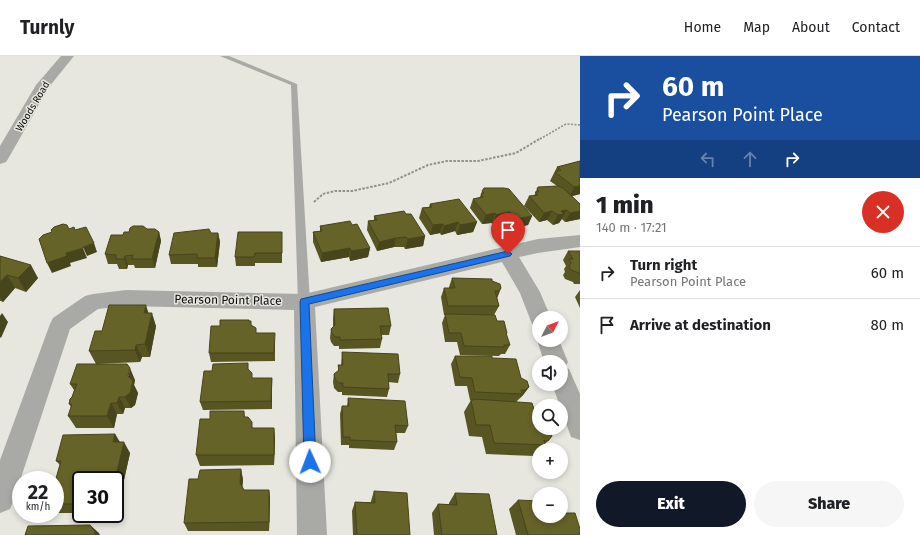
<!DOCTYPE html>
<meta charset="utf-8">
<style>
:root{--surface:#fff;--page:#f6f6f6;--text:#202124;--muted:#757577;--line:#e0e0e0;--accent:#111827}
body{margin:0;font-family:"Fira Sans",sans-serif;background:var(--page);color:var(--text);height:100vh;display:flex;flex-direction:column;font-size:15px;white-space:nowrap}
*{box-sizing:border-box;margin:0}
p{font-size:13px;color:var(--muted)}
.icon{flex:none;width:22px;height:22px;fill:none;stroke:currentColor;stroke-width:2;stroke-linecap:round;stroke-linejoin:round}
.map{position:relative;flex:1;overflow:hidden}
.panel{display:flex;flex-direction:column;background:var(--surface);width:340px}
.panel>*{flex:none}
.top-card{background:#1a4fa0;color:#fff;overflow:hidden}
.needle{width:26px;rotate:48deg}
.tools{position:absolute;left:532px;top:255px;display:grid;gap:8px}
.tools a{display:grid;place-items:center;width:36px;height:36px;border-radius:50%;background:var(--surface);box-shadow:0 2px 6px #0003;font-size:20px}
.speed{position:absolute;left:12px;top:415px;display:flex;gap:8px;font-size:20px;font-weight:700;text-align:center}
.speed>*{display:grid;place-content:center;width:52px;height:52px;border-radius:50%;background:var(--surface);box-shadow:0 2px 6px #0003;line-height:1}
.speed small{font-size:10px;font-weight:400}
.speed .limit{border:2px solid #111;border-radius:6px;background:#fff;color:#111}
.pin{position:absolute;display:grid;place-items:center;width:34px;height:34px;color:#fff;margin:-41px -17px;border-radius:50% 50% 50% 0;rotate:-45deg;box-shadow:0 0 4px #0007}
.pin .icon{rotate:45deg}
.me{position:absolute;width:44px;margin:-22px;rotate:358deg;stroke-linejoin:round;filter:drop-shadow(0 0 3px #0008)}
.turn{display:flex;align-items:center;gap:14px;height:84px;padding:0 16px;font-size:18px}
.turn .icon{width:52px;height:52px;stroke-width:2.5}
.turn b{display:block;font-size:28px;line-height:34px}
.lanes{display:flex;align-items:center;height:38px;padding:0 16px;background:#0003;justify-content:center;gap:20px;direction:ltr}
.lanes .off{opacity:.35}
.round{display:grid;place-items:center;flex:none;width:42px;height:42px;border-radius:21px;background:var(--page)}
.summary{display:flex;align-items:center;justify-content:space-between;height:68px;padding:0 16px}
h1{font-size:24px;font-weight:800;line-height:30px}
.cta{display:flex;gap:8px;margin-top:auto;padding:8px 16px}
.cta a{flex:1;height:46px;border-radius:24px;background:var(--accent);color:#fff;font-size:16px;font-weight:800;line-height:46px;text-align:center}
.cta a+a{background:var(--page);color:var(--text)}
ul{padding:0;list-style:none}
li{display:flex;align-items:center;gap:12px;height:52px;padding:0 16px;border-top:1px solid var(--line)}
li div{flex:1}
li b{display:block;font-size:15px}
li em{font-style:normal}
header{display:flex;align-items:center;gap:24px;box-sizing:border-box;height:56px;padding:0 20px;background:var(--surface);border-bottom:1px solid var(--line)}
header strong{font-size:19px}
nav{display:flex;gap:22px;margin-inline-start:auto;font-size:14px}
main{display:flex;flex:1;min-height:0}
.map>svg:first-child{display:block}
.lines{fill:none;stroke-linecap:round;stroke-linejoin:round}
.path-far1{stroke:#91918c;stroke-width:1.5;stroke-dasharray:2 1.5;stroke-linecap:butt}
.path{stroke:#91918c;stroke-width:2;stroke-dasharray:2.5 1.5;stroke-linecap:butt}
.lane{fill:#a9a9a6;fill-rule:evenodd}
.street{fill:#a9a9a6;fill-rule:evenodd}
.wall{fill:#575522}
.shaded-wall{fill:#47451b}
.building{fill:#656327;stroke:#47451b}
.route{fill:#1a73e8;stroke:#114b97}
.labels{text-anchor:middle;stroke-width:3;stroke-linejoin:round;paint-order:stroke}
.far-street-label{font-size:10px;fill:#0c0c0a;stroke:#e7e7e0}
.street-label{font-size:12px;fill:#0c0c0a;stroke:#e7e7e0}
</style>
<header>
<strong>Turnly</strong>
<nav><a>Home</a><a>Map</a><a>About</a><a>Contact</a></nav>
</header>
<main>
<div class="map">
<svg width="580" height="479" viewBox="0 0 580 479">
<rect width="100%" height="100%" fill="#e7e7e0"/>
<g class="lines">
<!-- path-far1 -->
<path class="path-far1" d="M 540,83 L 566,68 L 580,69"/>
<!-- path -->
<path class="path" d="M 314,146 L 323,138 L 335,135 L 352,135 L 389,127 L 428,109 L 447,105 L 478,105 L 516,97 L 541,82"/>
<!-- lane -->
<path class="lane" d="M 220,0 L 229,0 L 297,28 L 310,246 L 308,249 L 304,250 L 300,249 L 298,246 L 291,29 Z"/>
<!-- street -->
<path class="street" d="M 61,0 L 74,0 L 49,31 L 8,103 L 6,106 L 0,108 L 0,90 L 36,29 Z
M 580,179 L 580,191 L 538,197 L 519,201 L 540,236 L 551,262 L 539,262 L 539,270 L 532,268 L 520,237 L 502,206 L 315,251 L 327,479 L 297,479 L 294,254 L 126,250 L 98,253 L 70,273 L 14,443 L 10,453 L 0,457 L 0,404 L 50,268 L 53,262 L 85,240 L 93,238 L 126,234 L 304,238 L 538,183 Z
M 539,279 L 539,284 L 559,284 L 568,306 L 565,311 L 569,313 L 580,338 L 580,384 L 571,381 L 552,328 L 561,328 L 561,306 L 544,306 L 537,284 Z"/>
</g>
<!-- wall -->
<path class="wall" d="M 580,105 L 580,138 L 572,140 L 580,148 L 580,163 L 565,166 L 562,163 L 559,167 L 553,169 L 547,164 L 539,166 L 524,150 L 529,140 L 534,140 L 537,133 L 557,130 L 550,125 L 557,111 Z
M 482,135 L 532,160 L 528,169 L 512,172 L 506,165 L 493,168 L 491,167 L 482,168 L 470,152 L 473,143 L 480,141 Z
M 430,148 L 477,166 L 473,176 L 457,179 L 455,175 L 441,179 L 440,177 L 430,179 L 419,162 L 422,152 L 429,151 Z
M 406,158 L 425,180 L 423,190 L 405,193 L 404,191 L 394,191 L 377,195 L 367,174 L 368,165 L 374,164 L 374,160 Z
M 352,169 L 370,192 L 368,201 L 350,205 L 349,201 L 321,206 L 313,186 L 313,176 L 320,175 L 320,170 Z
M 147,173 L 159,176 L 161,185 L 155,212 L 135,212 L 134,209 L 128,209 L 127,213 L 119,213 L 117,208 L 108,208 L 105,198 L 123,179 L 129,176 Z
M 282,176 L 282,207 L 255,207 L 255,210 L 236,210 L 235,201 Z
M 211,177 L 218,177 L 220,186 L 217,211 L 198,211 L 198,208 L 171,208 L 169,199 Z
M 568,195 L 580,195 L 580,228 L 574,228 L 573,226 L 565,223 L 563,219 L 565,216 L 564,213 L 566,210 L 563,204 Z
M 0,200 L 38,222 L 26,236 L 15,232 L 3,246 L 1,245 L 0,245 Z
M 452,222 L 492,225 L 501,232 L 497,242 L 499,250 L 494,259 L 497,265 L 507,277 L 506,279 L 510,289 L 505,298 L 501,298 L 499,300 L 460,299 L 457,286 L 445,286 L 442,267 L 445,259 L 444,259 L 441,241 L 444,232 L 449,232 L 449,231 Z
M 580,234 L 580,252 L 575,241 Z
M 334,253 L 391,270 L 389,279 L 382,279 L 382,283 L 380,292 L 339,293 L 339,290 L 334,290 L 331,286 L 330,282 L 331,273 L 333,271 L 333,262 Z
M 148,257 L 156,270 L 150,301 L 142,301 L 140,306 L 96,308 L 89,295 L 102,275 Z
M 249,265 L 256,277 L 275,286 L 275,305 L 211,306 L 209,297 L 220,270 Z
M 342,296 L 400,318 L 398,327 L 388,326 L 389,333 L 387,341 L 342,339 L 342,336 L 338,336 L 334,332 L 333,326 L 334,318 L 338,315 L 338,309 L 341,309 Z
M 455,300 L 492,302 L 521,322 L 529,331 L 523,339 L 516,346 L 539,372 L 552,380 L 540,394 L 539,394 L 539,395 L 535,400 L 486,398 L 482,381 L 469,380 L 464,356 L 471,344 L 470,344 L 467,330 L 455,330 L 451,308 Z
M 249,315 L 252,322 L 272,322 L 272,353 L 203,354 L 200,346 Z
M 135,324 L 134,329 L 138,337 L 135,349 L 131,352 L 125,352 L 123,358 L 117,358 L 114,372 L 76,372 L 68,360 L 71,351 L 69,348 L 72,341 L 74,334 L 70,328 Z
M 348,342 L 408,370 L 405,377 L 396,377 L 397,386 L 394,394 L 349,392 L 349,389 L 341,389 L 340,358 L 342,350 L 347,350 Z
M 244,355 L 245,361 L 253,372 L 274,372 L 275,383 L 274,409 L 200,410 L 196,399 L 210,363 Z
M 115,378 L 120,386 L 130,397 L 120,442 L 115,442 L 115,424 L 81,424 L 81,457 L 58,457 L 55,454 L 55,426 L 60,409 L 56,405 Z
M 241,413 L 243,424 L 242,431 L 244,434 L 269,434 L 270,443 L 269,475 L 188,475 L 184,467 L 198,423 Z
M 374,435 L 410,479 L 353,479 L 352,455 L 355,446 L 371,446 L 371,445 Z
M 455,437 L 497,479 L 434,479 L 432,457 L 438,448 L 449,449 L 449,447 Z
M 518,444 L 539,460 L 580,479 L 516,479 L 509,453 Z"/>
<!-- shaded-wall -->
<path class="shaded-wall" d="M 580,130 L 580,138 L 569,141 L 574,131 Z
M 567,154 L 559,167 L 553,169 L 558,159 L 561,155 Z
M 552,155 L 547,164 L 539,166 L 544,157 Z
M 580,155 L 580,163 L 565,166 L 570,157 Z
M 510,156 L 506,165 L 493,168 L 496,159 Z
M 495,157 L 491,167 L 482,168 L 486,159 Z
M 532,160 L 528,169 L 512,172 L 516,163 Z
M 458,166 L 455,175 L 441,179 L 444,170 Z
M 477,166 L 473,176 L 457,179 L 460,169 Z
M 443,168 L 440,177 L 430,179 L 433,169 Z
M 159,176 L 161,185 L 155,212 L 152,203 Z
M 218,177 L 220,186 L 217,211 L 215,202 Z
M 425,180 L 423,190 L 405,193 L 408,183 Z
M 396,182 L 394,191 L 377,195 L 379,186 Z
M 94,187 L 97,196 L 87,200 L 83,191 Z
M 83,192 L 87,202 L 70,207 L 71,210 L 52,217 L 47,207 L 66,197 Z
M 350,192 L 349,201 L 321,206 L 322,197 Z
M 370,192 L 368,201 L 350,205 L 351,195 Z
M 125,200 L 128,209 L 127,213 L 124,203 Z
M 31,209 L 38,222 L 26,236 L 18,222 Z
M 7,219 L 15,232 L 3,246 L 0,241 L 0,226 Z
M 501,232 L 497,242 L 494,245 L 499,235 Z
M 146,249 L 150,262 L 144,257 Z
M 2,257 L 8,266 L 1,282 L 0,281 L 0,260 Z
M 152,257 L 156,270 L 150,301 L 145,288 Z
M 136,289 L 142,301 L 140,306 L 135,294 Z
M 130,312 L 135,324 L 134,329 L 138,337 L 135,349 L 131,352 L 125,341 Z
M 272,322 L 272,353 L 271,345 Z
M 529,331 L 523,339 L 519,343 L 525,334 Z
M 119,341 L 125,352 L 123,358 L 117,347 Z
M 111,347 L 117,358 L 114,372 L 107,360 Z
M 274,372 L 275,383 L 274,409 Z
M 115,378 L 121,389 L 113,386 Z
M 124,386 L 130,397 L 120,442 L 115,435 L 115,424 Z
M 241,413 L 243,424 L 242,437 L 240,427 Z
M 269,434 L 270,443 L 269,475 Z
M 90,469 L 99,477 L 100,479 L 94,479 Z"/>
<!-- building -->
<path class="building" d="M 580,105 L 580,130 L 574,131 L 555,116 L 561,114 L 557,111 Z
M 558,130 L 563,132 L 580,148 L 580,155 L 570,157 L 567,154 L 561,155 L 564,158 L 558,159 L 552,155 L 544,157 L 529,140 L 538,139 L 535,136 L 539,136 L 537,133 L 538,131 Z
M 484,132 L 504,132 L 509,133 L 532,160 L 516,163 L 510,156 L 496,159 L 495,157 L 486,159 L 473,143 L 483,141 L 481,138 L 484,137 L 482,135 Z
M 459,143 L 477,166 L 460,169 L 458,166 L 444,170 L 443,168 L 433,169 L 422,152 L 432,151 L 430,148 Z
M 404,155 L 406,158 L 411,158 L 425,180 L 408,183 L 406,181 L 396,182 L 379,186 L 368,165 L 377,164 L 374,160 Z
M 350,165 L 352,169 L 357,168 L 370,192 L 351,195 L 350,192 L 322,197 L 313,176 L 322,175 L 320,170 Z
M 63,168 L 67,169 L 69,173 L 74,171 L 75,174 L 86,171 L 94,187 L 83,191 L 83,192 L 66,197 L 67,200 L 47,207 L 39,183 L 43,179 L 52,176 L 51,174 L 54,171 Z
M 133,170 L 143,170 L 147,173 L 155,173 L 159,176 L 152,203 L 132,203 L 133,199 L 125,200 L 124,203 L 116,203 L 116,199 L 105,198 L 111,179 L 123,179 L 124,176 L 129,176 L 130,172 Z
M 209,173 L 211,177 L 218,177 L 215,202 L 197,202 L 197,198 L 169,199 L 174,177 Z
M 238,176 L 282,176 L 282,197 L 255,197 L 254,201 L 235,201 Z
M 568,195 L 580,195 L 580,219 L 579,217 L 571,214 L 569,210 L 571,207 L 569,203 L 573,203 Z
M 0,200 L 31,209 L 18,222 L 7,219 L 0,226 Z
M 452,222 L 492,223 L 492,225 L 500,228 L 501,232 L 499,235 L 495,235 L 499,250 L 448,250 L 444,232 L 455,232 Z
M 109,249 L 146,249 L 144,257 L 152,257 L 145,288 L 136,289 L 135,294 L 89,295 L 95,275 L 102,275 Z
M 386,252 L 388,252 L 391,270 L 380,270 L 382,283 L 340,284 L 340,281 L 335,281 L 332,277 L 331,273 L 335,269 L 334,253 Z
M 445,258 L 495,259 L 497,265 L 504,265 L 507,277 L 506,277 L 510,289 L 504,289 L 504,291 L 464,290 L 461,277 L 449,277 Z
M 220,264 L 249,264 L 249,265 L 251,265 L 251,269 L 256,272 L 256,277 L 275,277 L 274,297 L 209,297 L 211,270 L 220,270 Z
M 342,296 L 398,298 L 400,318 L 388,318 L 389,333 L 343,331 L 343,327 L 339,327 L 335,323 L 334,318 L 339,314 L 338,309 L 343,309 Z
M 455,300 L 492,300 L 492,302 L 516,303 L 521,322 L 527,325 L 529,331 L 525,334 L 521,334 L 522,338 L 475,336 L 472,322 L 460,321 Z
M 248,307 L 248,313 L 252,317 L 252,322 L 272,322 L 271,345 L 200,346 L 204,315 L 212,315 L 213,308 Z
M 77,308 L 127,308 L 130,312 L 128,320 L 133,325 L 130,337 L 125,341 L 119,341 L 117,347 L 111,347 L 107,360 L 68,360 L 72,348 L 69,348 L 70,343 L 72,341 L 77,328 L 70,328 Z
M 348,342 L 405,345 L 408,370 L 395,369 L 397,386 L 350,384 L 350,381 L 343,381 L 342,350 L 349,350 Z
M 474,343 L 532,347 L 537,362 L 539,362 L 539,372 L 547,372 L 550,374 L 552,380 L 548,385 L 544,384 L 545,389 L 494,387 L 490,369 L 476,369 L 471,344 L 474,344 Z
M 210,355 L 244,355 L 244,361 L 248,361 L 252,366 L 252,372 L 274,372 L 274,399 L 196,399 L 200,363 L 210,363 Z
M 115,378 L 113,386 L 124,386 L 115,424 L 81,424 L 81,448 L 55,448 L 55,426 L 61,405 L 56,405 L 63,379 Z
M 241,413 L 240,427 L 244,434 L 269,434 L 269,466 L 184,467 L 189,423 L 198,423 L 200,414 Z
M 374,435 L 407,437 L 410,479 L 357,479 L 355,446 L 375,447 Z
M 455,437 L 489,438 L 497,479 L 442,479 L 438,448 L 457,449 Z
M 518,444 L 539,445 L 539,460 L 561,460 L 561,457 L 575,457 L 580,473 L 580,479 L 528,479 Z
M 90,469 L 95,476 L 94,479 L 25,479 L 28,470 Z"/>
<!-- route -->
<path class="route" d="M 508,195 L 512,198 L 510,200 L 309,248 L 316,406 L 314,410 L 310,411 L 306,410 L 304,406 L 300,246 L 301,243 Z"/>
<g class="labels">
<!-- far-street labels -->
<g class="far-street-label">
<text transform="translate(32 50) rotate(-59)" y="4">Woods Road</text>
</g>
<!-- street labels -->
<g class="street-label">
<text transform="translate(228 244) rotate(1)" y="4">Pearson Point Place</text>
</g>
</g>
</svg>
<div class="tools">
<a><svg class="needle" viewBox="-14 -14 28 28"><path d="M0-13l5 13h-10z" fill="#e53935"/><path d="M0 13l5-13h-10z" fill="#757577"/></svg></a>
<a><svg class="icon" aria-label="sound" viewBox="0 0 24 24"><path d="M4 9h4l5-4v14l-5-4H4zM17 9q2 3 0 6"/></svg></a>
<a><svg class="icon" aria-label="search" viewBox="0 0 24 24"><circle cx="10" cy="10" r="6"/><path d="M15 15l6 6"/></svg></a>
<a>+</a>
<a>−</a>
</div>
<div class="speed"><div>22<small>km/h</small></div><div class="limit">30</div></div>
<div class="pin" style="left:508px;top:198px;background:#d93025"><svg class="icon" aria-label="arrive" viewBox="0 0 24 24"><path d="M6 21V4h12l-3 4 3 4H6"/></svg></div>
<svg class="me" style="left:310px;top:406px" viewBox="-20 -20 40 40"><circle r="19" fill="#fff"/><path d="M0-13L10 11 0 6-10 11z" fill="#1a73e8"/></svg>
</div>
<section class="panel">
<div class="top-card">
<div class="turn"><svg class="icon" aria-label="right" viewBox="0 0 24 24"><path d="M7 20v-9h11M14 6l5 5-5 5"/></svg><div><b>60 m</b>Pearson Point Place</div></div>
<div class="lanes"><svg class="icon off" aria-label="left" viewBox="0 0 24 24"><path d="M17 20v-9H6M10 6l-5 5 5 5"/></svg><svg class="icon off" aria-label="ahead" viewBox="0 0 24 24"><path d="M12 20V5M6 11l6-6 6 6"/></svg><svg class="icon" aria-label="right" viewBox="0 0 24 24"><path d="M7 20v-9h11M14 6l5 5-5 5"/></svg></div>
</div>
<div class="summary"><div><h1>1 min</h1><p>140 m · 17:21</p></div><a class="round" style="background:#d93025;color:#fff"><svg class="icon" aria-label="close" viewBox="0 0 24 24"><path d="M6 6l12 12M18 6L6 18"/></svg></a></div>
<ul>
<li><svg class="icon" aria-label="right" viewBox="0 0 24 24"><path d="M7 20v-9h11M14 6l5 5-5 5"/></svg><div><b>Turn right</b><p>Pearson Point Place</p></div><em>60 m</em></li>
<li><svg class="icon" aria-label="arrive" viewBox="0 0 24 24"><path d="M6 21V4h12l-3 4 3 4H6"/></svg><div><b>Arrive at destination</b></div><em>80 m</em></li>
</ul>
<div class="cta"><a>Exit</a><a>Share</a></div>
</section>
</main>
